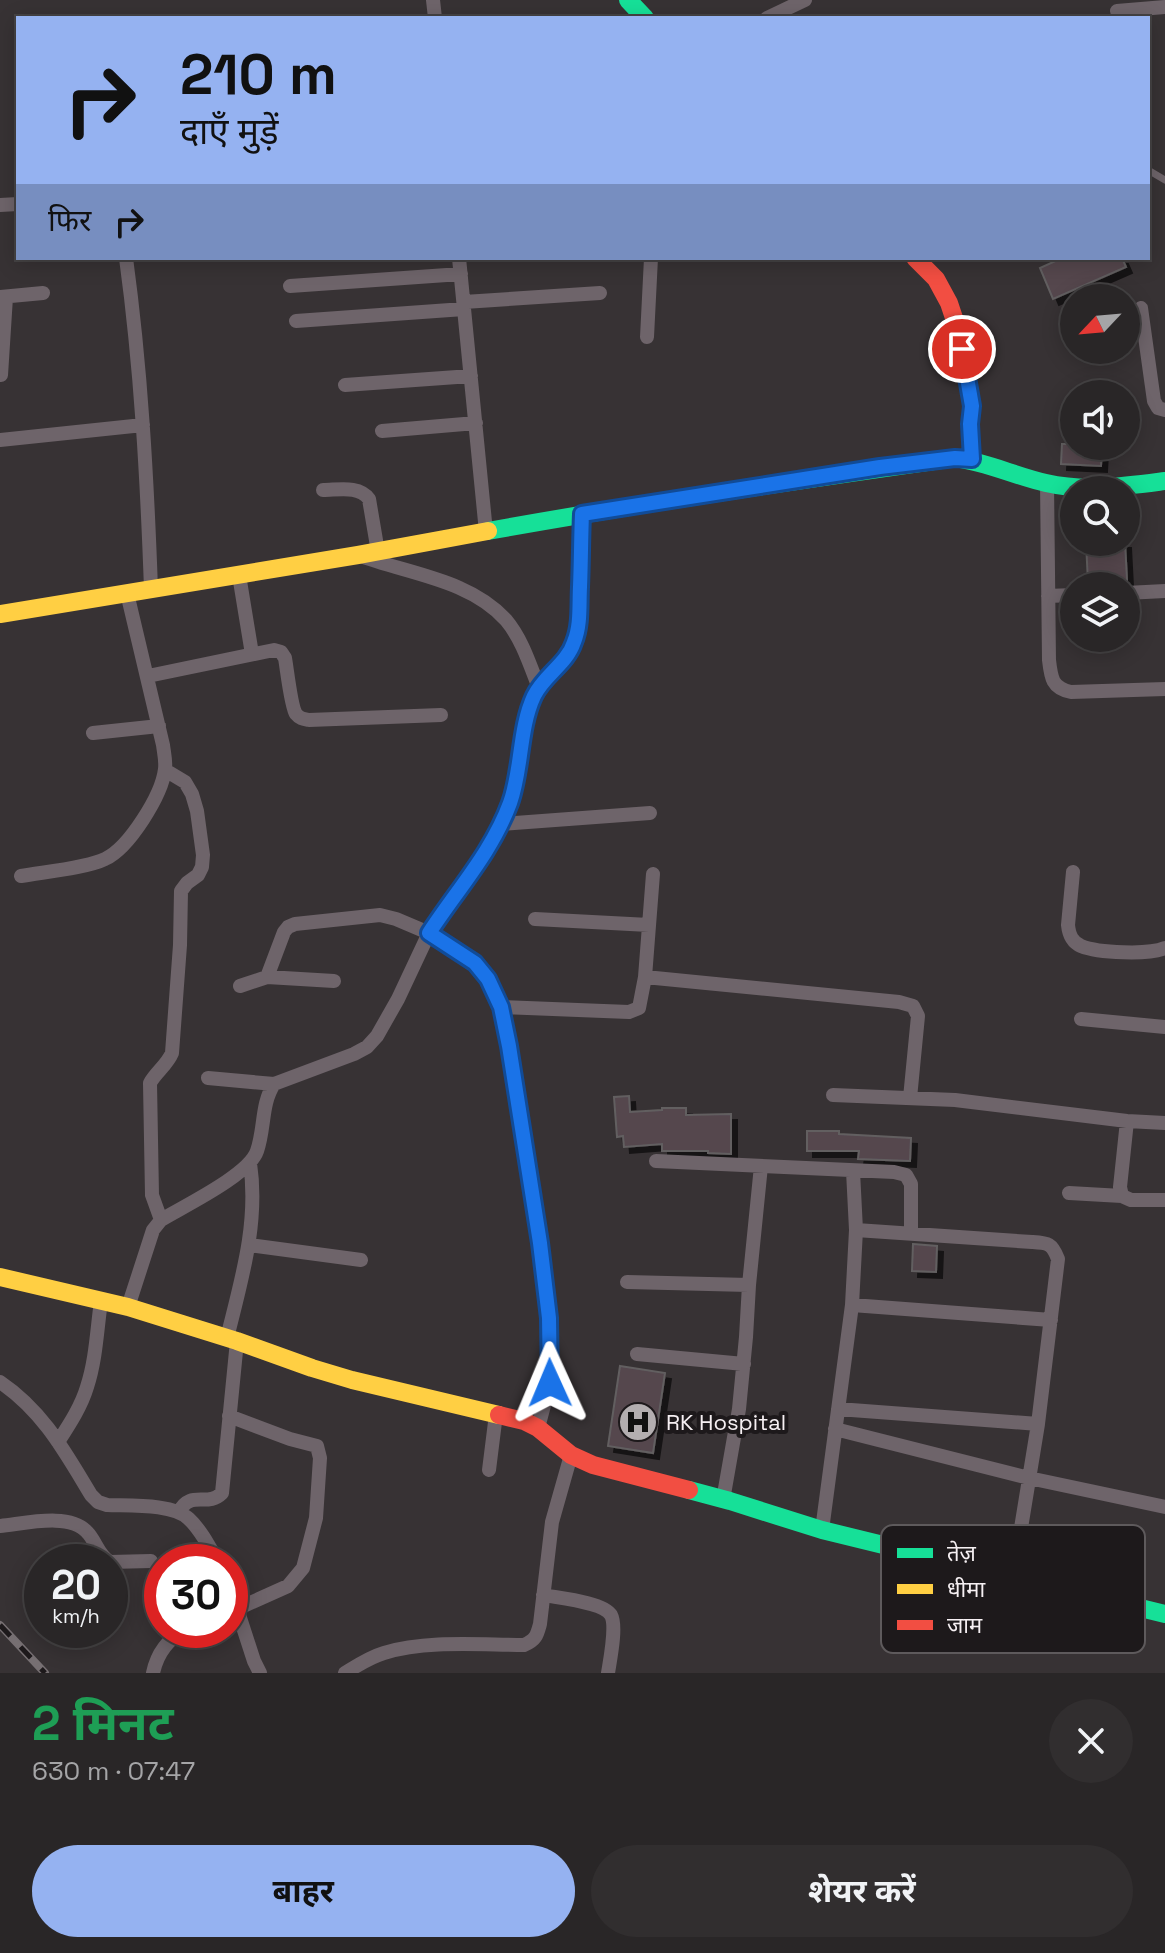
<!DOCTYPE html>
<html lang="hi">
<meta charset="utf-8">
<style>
:root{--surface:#292627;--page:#312e2f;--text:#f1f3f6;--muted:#a5a5a7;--line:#454344;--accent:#95b2f1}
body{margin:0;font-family:"Space Grotesk","Noto Sans Devanagari",sans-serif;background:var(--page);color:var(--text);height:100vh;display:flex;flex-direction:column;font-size:30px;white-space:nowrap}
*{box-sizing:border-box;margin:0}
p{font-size:26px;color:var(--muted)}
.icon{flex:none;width:44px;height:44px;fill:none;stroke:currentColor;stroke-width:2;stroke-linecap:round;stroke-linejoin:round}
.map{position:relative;height:1673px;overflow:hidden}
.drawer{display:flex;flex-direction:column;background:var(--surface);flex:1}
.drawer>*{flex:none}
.hud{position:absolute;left:16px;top:16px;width:1134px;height:244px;border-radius:0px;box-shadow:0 4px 20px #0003,0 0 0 2px var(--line);background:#95b2f1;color:#111;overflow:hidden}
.needle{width:52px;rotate:244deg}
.controls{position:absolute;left:1060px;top:284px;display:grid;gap:16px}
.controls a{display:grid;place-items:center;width:80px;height:80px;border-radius:50%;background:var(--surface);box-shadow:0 4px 20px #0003,0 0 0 2px var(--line);font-size:40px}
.speed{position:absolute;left:24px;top:1544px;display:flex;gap:16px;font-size:40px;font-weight:700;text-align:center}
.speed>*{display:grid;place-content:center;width:104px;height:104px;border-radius:50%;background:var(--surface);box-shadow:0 4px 20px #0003,0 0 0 2px var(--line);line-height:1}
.speed small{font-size:20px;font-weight:400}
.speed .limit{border:12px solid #d22;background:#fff;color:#111}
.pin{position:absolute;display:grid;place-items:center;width:68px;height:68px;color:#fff;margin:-34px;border:4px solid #fff;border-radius:50%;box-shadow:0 2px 8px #0007}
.me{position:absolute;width:88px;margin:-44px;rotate:359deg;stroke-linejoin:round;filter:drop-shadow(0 0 6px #0008)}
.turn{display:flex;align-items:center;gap:28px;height:168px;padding:0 32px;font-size:36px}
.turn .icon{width:104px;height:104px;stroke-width:2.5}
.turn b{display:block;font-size:56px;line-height:68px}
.then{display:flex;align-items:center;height:76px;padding:0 32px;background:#0003;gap:16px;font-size:30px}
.round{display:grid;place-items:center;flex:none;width:84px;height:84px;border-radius:42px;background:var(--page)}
.overview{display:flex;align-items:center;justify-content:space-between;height:136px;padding:0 32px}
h1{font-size:48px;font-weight:700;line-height:60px;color:#1e9e55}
.cta{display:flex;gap:16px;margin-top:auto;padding:16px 32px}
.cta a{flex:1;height:92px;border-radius:48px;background:var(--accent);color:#111;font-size:32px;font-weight:700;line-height:92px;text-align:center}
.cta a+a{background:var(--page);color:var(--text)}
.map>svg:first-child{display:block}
.building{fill:#54464e;stroke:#625f60;stroke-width:2;filter:url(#shadow)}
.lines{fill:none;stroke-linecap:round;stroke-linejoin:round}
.lane{stroke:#6e646a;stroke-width:7}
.street{stroke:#6e646a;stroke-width:14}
.fast{stroke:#16e098;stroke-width:18}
.slow{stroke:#ffcf43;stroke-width:18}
.jam{stroke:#f24e42;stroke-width:18}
.rail-casing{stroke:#766f72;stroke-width:8}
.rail{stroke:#1d191b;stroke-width:5;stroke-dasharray:15;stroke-linecap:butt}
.route-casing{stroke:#114b97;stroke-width:20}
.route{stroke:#1a73e8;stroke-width:14}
.labels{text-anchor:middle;stroke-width:8;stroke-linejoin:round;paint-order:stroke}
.poi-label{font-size:22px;fill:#f6f0f3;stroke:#1d191b;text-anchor:start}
.key{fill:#1d191b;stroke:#5e5a5c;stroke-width:2}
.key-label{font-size:22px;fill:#f6f0f3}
</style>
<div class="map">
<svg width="1165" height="1673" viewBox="0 0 1165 1673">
<defs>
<filter id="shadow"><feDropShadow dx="6" dy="6" stdDeviation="0" flood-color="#0009"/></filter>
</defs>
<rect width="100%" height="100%" fill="#373234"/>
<!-- building -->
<path class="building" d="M 1062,258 L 1122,258 L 1126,267 L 1053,299 L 1040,268 Z
M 1062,444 L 1074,444 L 1074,446 L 1102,446 L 1101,466 L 1061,464 Z
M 1086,542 L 1125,542 L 1127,580 L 1088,582 Z
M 629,1096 L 630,1112 L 662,1110 L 662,1108 L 686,1108 L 686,1115 L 731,1114 L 731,1154 L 708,1153 L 708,1151 L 662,1151 L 662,1144 L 624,1147 L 623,1136 L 617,1137 L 614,1097 Z
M 807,1131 L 839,1131 L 839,1134 L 911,1138 L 910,1161 L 858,1159 L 859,1151 L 807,1151 Z
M 913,1244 L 937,1246 L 936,1272 L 912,1271 Z
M 620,1366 L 665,1373 L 653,1453 L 608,1446 Z"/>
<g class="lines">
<!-- lane -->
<path class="lane" d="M 1148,170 L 1165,180"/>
<!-- street -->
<path class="street" d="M 433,0 L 435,18
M 1117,11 L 1165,7
M 767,18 L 805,0
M 0,205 L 18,204
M 126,258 C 141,368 147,478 151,589
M 459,258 L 486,532
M 290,286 L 461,274
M 0,297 L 43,293
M 464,302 L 600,293
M 1141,308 L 1154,401 L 1158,408 L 1165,410
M 296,321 L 464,309
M 647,337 L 651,258
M 1,375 L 6,297
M 345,385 L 471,376
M 382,431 L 476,423
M 0,440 L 143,425
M 1047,483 L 1049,660 C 1051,678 1052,688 1071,692 L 1165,689
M 323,490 C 338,490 359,485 369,499 L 378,552
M 358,555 C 408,574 469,579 506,620 C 522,639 530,665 539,688
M 239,575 L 252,654
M 1126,593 L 1165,591
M 1048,596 L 1074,595
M 148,676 L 274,650 L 281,652 L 285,658 C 287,669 291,707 296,714 C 300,719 304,719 309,720 L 441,715
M 93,733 L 159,726
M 501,824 L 650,813
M 1073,872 L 1068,925 C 1069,935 1072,942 1081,946 C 1098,953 1149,955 1165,948
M 21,876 C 43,872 87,868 105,859 C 129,848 162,795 165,769 C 166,761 164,753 163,745 L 127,593
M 535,919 L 649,925
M 267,977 L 334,981
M 645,977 L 899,1002 L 913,1006 L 918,1016 L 910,1098
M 240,986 L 267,977 L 284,932 L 288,927 L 295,924 L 380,915 L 396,919 L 429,933 L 475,963 L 488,979 L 496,997 L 501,1007 L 509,1046 L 540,1243 L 549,1318 L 550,1383 L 538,1428
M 501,1007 L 629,1012 L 639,1008 L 645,977 L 653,874
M 1081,1019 L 1165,1027
M 208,1078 L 274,1084
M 833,1095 L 955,1100 L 1127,1121 L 1165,1123
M 1127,1121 L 1120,1187 L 1122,1196 L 1131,1200 L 1165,1200
M 656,1161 L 894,1172 L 906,1175 L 911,1184 L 911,1234
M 1069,1193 L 1122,1196
M 161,1220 L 152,1195 L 150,1083 C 156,1072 167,1065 172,1053 L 180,945 L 181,891 L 187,883 L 198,875 L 202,867 L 203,855 L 197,811 L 192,794 L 185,782 L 165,770
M 856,1230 L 1032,1242 C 1048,1243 1052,1243 1058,1259 L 1038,1424 L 1013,1577
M 249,1245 L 361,1260
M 627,1282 L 749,1285
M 852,1305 L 1051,1320
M 128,1307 L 153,1230 L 161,1220 C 184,1206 249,1175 257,1151 C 265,1128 261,1104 274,1084 L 354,1054 L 367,1047 L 377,1036 L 398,999 L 429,933 L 486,852 L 501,824 L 511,800 L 529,713 L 534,696 L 544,680 L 563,662 L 574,643 L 579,620 L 582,514
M 227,1338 C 241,1281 259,1223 250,1163
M 637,1354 L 744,1364
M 0,1382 C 43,1411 65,1452 91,1495 L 98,1502 L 107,1505 C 128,1506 173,1503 189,1519 C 201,1530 210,1548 218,1562
M 838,1409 L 1038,1424
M 229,1416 L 290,1439 L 317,1446 L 320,1458 L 316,1518 L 303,1568 L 288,1586 L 230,1612
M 835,1429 L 1029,1478 L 1165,1507
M 58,1442 C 69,1425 81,1407 87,1387 C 96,1360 97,1329 101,1301
M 489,1470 L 496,1414
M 723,1500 L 739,1409 L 746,1337 L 749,1285 L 761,1166
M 179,1512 C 191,1489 207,1508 222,1493 L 237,1341
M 0,1526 C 23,1524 70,1512 87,1532 C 96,1541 98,1555 110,1562
M 822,1530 L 852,1305 L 856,1230 L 853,1171
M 110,1562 L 151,1561
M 230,1587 L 254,1661 L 260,1673
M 543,1595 C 558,1598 603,1602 611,1615 C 617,1626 610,1660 608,1673
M 153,1673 C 157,1654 168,1639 185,1630
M 345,1673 C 358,1665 370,1657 384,1653 C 427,1640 480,1645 524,1645 C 536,1640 537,1635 540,1624 L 552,1522 L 571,1455"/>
<!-- fast -->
<path class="fast" d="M 628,0 L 645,18
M 488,531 C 643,503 799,480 955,458 C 987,462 1015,476 1046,483 C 1085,492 1126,486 1165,481
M 689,1490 L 730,1501 L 822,1530 L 1165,1614"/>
<!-- slow -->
<path class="slow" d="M 0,614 L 358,555 L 488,531
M 0,1277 L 128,1307 L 237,1341 L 312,1368 L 352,1380 L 499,1415"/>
<!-- jam -->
<path class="jam" d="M 915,258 L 936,279 L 949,303 L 958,330 L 972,406 L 970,424 L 972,459
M 499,1415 L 524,1421 L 538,1428 L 571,1455 L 593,1465 L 689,1490"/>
<!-- rail casing -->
<g class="rail-casing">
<path id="rail" d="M 0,1625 L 45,1673"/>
</g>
<!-- rail -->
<use href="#rail" class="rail"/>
</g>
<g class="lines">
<!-- route casing -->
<g class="route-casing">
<path id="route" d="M 550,1383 L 549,1318 L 540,1243 L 509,1046 L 501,1007 L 488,979 L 475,963 L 429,933 C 457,890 492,852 510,803 C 522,770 519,728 534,696 C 544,675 567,664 574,642 C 581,625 579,605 580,587 C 581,563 581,538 582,514 L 880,467 L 955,458 L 972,459 L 970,424 L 972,406 L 962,349"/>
</g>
<!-- route -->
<use href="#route" class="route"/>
</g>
<!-- icons -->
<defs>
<g id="hospital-disc" transform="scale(2)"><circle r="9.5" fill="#b3aeb0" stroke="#1d191b"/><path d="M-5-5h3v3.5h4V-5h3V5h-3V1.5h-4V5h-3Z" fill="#111"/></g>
</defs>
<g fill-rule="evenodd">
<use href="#hospital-disc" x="638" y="1422"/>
</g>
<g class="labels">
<!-- poi labels -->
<g class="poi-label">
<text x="666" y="1430">RK Hospital</text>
</g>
</g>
<!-- legend -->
<rect x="881" y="1525" width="264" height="128" rx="12" class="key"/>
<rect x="897" y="1548" width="36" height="10" fill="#16e098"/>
<rect x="897" y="1584" width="36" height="10" fill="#ffcf43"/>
<rect x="897" y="1620" width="36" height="10" fill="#f24e42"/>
<g class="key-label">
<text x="947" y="1561">तेज़</text>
<text x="947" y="1597">धीमा</text>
<text x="947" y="1633">जाम</text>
</g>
</svg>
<div class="controls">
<a><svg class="needle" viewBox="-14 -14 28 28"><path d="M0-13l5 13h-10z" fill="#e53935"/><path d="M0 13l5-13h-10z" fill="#a5a5a7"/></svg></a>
<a><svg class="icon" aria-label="sound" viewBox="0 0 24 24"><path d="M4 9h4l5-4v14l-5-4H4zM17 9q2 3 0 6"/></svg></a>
<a><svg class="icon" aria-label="search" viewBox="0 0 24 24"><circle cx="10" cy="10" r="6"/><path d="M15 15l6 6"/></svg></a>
<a><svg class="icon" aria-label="layers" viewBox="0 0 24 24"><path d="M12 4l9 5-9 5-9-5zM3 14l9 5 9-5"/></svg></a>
</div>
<div class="speed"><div>20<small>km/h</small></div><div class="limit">30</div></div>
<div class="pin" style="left:962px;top:349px;background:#d93025"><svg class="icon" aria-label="arrive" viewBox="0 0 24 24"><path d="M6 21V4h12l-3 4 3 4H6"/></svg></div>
<svg class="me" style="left:550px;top:1383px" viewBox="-20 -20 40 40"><path d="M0-17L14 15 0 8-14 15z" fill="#1a73e8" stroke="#fff" stroke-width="4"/></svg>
<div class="hud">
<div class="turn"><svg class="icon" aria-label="right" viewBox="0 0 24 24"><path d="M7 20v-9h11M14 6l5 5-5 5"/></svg><div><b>210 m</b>दाएँ मुड़ें</div></div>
<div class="then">फिर<svg class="icon" aria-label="right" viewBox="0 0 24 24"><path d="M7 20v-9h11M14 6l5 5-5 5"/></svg></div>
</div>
</div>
<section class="drawer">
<div class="overview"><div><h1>2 मिनट</h1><p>630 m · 07:47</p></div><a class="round"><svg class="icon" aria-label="close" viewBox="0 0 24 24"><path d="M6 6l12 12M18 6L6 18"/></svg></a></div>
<div class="cta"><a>बाहर</a><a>शेयर करें</a></div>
</section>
